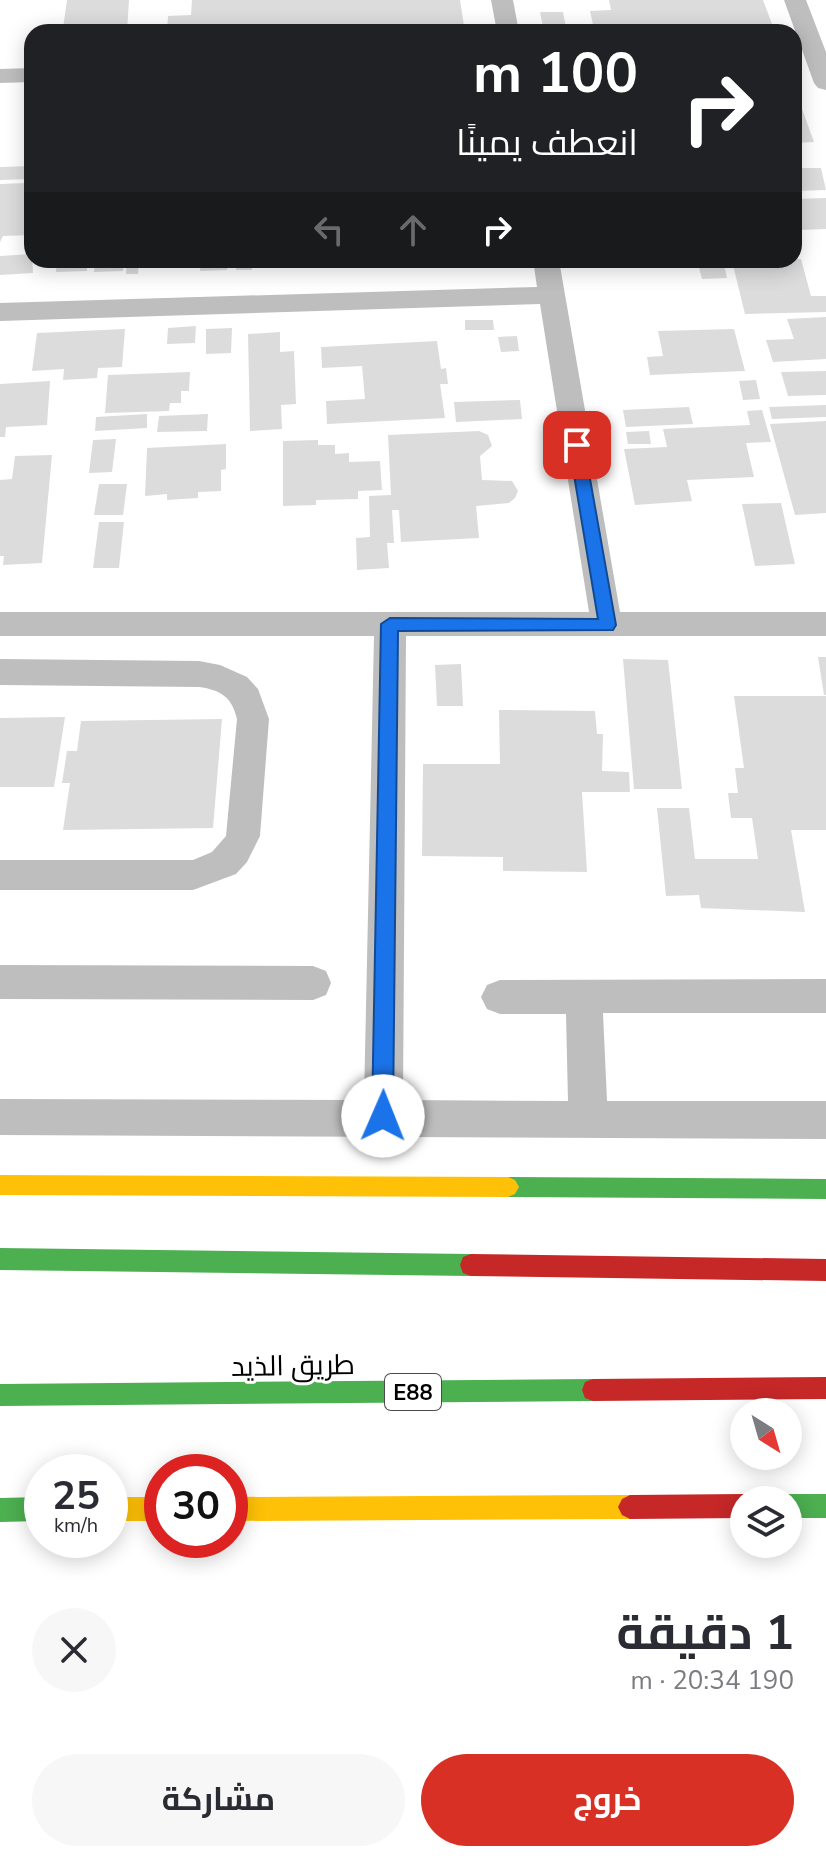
<!DOCTYPE html>
<html lang="ar">
<meta charset="utf-8">
<style>
:root{--surface:#fff;--page:#f7f7f7;--text:#2b2b33;--muted:#7c7c81;--accent:#d93025}
body{margin:0;font-family:"Nunito Sans",Cairo,sans-serif;background:var(--page);color:var(--text);direction:rtl;height:100vh;display:flex;flex-direction:column;font-size:30px;white-space:nowrap}
*{box-sizing:border-box;margin:0}
p{font-size:26px;color:var(--muted)}
.icon{flex:none;width:44px;height:44px;fill:none;stroke:currentColor;stroke-width:2;stroke-linecap:round;stroke-linejoin:round}
.map{position:relative;height:1582px;overflow:hidden;direction:ltr}
.sheet{display:flex;flex-direction:column;background:var(--surface);flex:1}
.sheet>*{flex:none}
.top-card{position:absolute;left:24px;top:24px;width:778px;height:244px;border-radius:24px;box-shadow:0 4px 20px #0003;direction:rtl;background:#202124;color:#fff;overflow:hidden}
.needle{width:52px;rotate:143deg}
.fabs{position:absolute;left:730px;top:1398px;display:grid;gap:16px}
.fabs a{display:grid;place-items:center;width:72px;height:72px;border-radius:50%;background:var(--surface);box-shadow:0 4px 20px #0003;font-size:40px}
.speed{position:absolute;left:24px;top:1454px;display:flex;gap:16px;font-size:40px;font-weight:700;text-align:center}
.speed>*{display:grid;place-content:center;width:104px;height:104px;border-radius:50%;background:var(--surface);box-shadow:0 4px 20px #0003;line-height:1}
.speed small{font-size:20px;font-weight:400}
.speed .limit{border:12px solid #d22;background:#fff;color:#111}
.pin{position:absolute;display:grid;place-items:center;width:68px;height:68px;color:#fff;margin:-34px;border-radius:16px;box-shadow:0 4px 12px #0006}
.me{position:absolute;width:88px;margin:-44px;rotate:1deg;stroke-linejoin:round;filter:drop-shadow(0 0 6px #0008)}
.turn{display:flex;align-items:center;gap:28px;height:168px;padding:0 32px;font-size:36px}
.turn .icon{width:104px;height:104px;stroke-width:2.5}
.turn b{display:block;font-size:56px;line-height:68px}
.lanes{display:flex;align-items:center;height:76px;padding:0 32px;background:#0003;justify-content:center;gap:40px;direction:ltr}
.lanes .off{opacity:.35}
.round{display:grid;place-items:center;flex:none;width:84px;height:84px;border-radius:42px;background:var(--page)}
.summary{display:flex;align-items:center;justify-content:space-between;height:136px;padding:0 32px}
h1{font-size:48px;font-weight:700;line-height:60px}
.action{display:flex;gap:16px;margin-top:auto;padding:16px 32px}
.action a{flex:1;height:92px;border-radius:48px;background:var(--accent);color:#fff;font-size:32px;font-weight:700;line-height:92px;text-align:center}
.action a+a{background:var(--page);color:var(--text)}
.map>svg:first-child{display:block}
.building{fill:#dcdcdc}
.lines{fill:none;stroke-linecap:round;stroke-linejoin:round}
.street{fill:#bebebe;fill-rule:evenodd}
.fast{fill:#4caf50;fill-rule:evenodd}
.slow{fill:#ffc107;fill-rule:evenodd}
.jam{fill:#c62828;fill-rule:evenodd}
.route{fill:#1a73e8;stroke:#114b97;stroke-width:2}
.labels{text-anchor:middle;stroke-width:6;stroke-linejoin:round;paint-order:stroke}
.shield{fill:#fff;stroke:#4c4c4c;stroke-width:2}
.shield-label{font-size:22px;font-weight:bold;fill:#000}
.near-street-label{font-size:28px;fill:#000;stroke:#fff}
</style>
<div class="map">
<svg width="826" height="1582" viewBox="0 0 826 1582">
<rect width="100%" height="100%" fill="#fff"/>
<!-- building -->
<path class="building" d="M 67,0 L 129,0 L 127,32 L 34,32 L 35,29 L 63,28 Z
M 192,0 L 460,0 L 465,32 L 167,32 L 168,16 L 191,15 Z
M 609,0 L 763,0 L 775,32 L 594,29 L 590,11 L 611,10 Z
M 540,12 L 563,12 L 567,32 L 544,32 Z
M 794,87 L 814,142 L 794,143 Z
M 32,166 L 32,179 L 0,180 L 0,167 Z
M 794,168 L 821,168 L 826,190 L 794,191 L 794,179 L 797,179 Z
M 26,183 L 32,183 L 32,235 L 3,236 L 0,242 L 0,184 Z
M 826,198 L 826,229 L 801,230 L 794,199 Z
M 32,254 L 33,273 L 0,275 L 0,256 Z
M 801,259 L 811,296 L 826,296 L 826,312 L 745,314 L 732,261 Z
M 57,260 L 87,260 L 87,271 L 56,272 Z
M 95,260 L 124,260 L 123,271 L 94,272 Z
M 127,260 L 139,260 L 138,274 L 126,274 Z
M 201,260 L 228,260 L 227,270 L 200,271 Z
M 237,260 L 252,260 L 252,270 L 236,270 Z
M 697,260 L 723,260 L 727,278 L 702,279 Z
M 826,317 L 826,359 L 773,362 L 766,340 L 794,339 L 787,319 Z
M 465,320 L 493,320 L 494,330 L 465,330 Z
M 196,326 L 195,343 L 167,344 L 168,328 Z
M 232,328 L 231,353 L 206,354 L 206,329 Z
M 125,329 L 122,367 L 98,368 L 97,378 L 63,380 L 64,369 L 32,371 L 37,333 Z
M 734,329 L 745,371 L 650,375 L 647,357 L 663,356 L 658,331 Z
M 280,332 L 280,352 L 294,351 L 296,404 L 281,405 L 282,429 L 250,431 L 248,334 Z
M 517,336 L 519,351 L 501,352 L 498,337 Z
M 437,341 L 441,369 L 446,368 L 448,384 L 440,384 L 445,418 L 327,424 L 326,401 L 365,399 L 362,366 L 322,368 L 321,347 Z
M 826,371 L 826,395 L 788,396 L 781,372 Z
M 190,372 L 189,391 L 181,391 L 181,403 L 170,403 L 169,411 L 105,413 L 108,375 Z
M 756,380 L 760,399 L 743,400 L 739,381 Z
M 50,381 L 47,425 L 6,427 L 5,437 L 0,437 L 0,384 Z
M 520,400 L 522,419 L 456,422 L 454,402 Z
M 826,405 L 826,417 L 772,419 L 769,407 Z
M 689,407 L 693,424 L 626,427 L 623,410 Z
M 762,410 L 771,442 L 746,443 L 754,477 L 687,480 L 692,501 L 635,505 L 624,449 L 667,447 L 663,429 L 750,425 L 747,411 Z
M 147,414 L 147,428 L 95,431 L 96,417 Z
M 208,414 L 207,431 L 157,432 L 159,416 Z
M 826,421 L 826,513 L 795,515 L 770,424 Z
M 479,431 L 488,435 L 492,446 L 480,456 L 482,480 L 512,481 L 518,491 L 515,498 L 509,503 L 476,506 L 479,538 L 401,542 L 399,510 L 392,510 L 394,543 L 387,543 L 389,568 L 357,570 L 356,538 L 370,537 L 369,496 L 391,495 L 388,435 Z
M 649,431 L 651,444 L 628,444 L 626,432 Z
M 116,439 L 112,472 L 89,473 L 93,440 Z
M 318,440 L 318,445 L 335,445 L 335,454 L 349,453 L 349,462 L 380,461 L 382,490 L 358,491 L 358,499 L 316,500 L 316,505 L 283,506 L 283,441 Z
M 226,444 L 226,469 L 221,470 L 221,491 L 198,492 L 198,498 L 167,500 L 167,494 L 145,496 L 147,448 Z
M 52,455 L 42,563 L 3,565 L 4,556 L 0,556 L 0,480 L 12,479 L 15,456 Z
M 99,484 L 127,484 L 123,515 L 94,515 Z
M 781,503 L 795,564 L 755,566 L 742,504 Z
M 99,522 L 124,522 L 119,568 L 93,568 Z
M 818,657 L 826,657 L 826,695 L 824,695 Z
M 623,659 L 668,660 L 682,789 L 634,789 Z
M 461,664 L 463,706 L 437,706 L 435,665 Z
M 734,696 L 826,696 L 826,830 L 791,830 L 805,912 L 701,908 L 699,895 L 666,896 L 657,808 L 689,808 L 695,859 L 758,859 L 752,818 L 731,818 L 728,793 L 738,793 L 735,768 L 744,768 Z
M 499,710 L 595,711 L 597,734 L 603,734 L 602,771 L 629,772 L 630,792 L 582,792 L 587,872 L 503,871 L 503,857 L 422,856 L 423,764 L 500,764 Z
M 65,717 L 54,787 L 0,787 L 0,718 Z
M 222,719 L 213,828 L 63,830 L 70,783 L 62,783 L 67,751 L 77,751 L 81,721 Z"/>
<g class="lines">
<!-- street -->
<path class="street" d="M 491,0 L 513,0 L 519,32 L 497,32 Z
M 784,0 L 806,0 L 826,52 L 826,90 L 818,88 L 814,83 Z
M 32,68 L 32,82 L 0,83 L 0,69 Z
M 533,260 L 559,260 L 620,612 L 826,612 L 826,636 L 406,636 L 403,1100 L 568,1101 L 566,1014 L 500,1014 L 487,1009 L 481,997 L 487,985 L 500,980 L 826,979 L 826,1013 L 603,1013 L 607,1101 L 826,1101 L 826,1139 L 0,1135 L 0,1099 L 364,1100 L 374,636 L 0,636 L 0,612 L 589,612 L 540,304 L 0,321 L 0,303 L 537,287 Z
M 0,659 L 199,661 L 220,665 L 247,677 L 258,689 L 269,719 L 260,836 L 247,862 L 236,874 L 193,890 L 0,890 L 0,860 L 193,860 L 212,852 L 226,836 L 237,719 C 232,697 221,690 199,687 L 0,685 Z
M 0,965 L 313,966 L 326,971 L 331,983 L 326,995 L 313,1000 L 0,999 Z"/>
<!-- fast -->
<path class="fast" d="M 508,1177 L 826,1179 L 826,1199 L 508,1197 L 501,1194 L 497,1187 L 501,1180 Z
M 0,1248 L 471,1254 L 479,1257 L 482,1265 L 479,1273 L 471,1276 L 0,1270 Z
M 593,1379 L 601,1382 L 604,1390 L 601,1398 L 593,1401 L 0,1406 L 0,1384 Z
M 788,1494 L 826,1494 L 826,1518 L 788,1518 L 788,1500 L 779,1500 Z
M 42,1497 L 42,1521 L 0,1522 L 0,1498 Z"/>
<!-- slow -->
<path class="slow" d="M 0,1175 L 508,1177 L 515,1180 L 519,1187 L 515,1194 L 508,1197 L 0,1195 Z
M 630,1495 L 638,1499 L 642,1507 L 638,1515 L 630,1519 L 230,1521 L 230,1497 Z
M 110,1497 L 162,1497 L 162,1521 L 110,1521 Z"/>
<!-- jam -->
<path class="jam" d="M 471,1254 L 826,1259 L 826,1281 L 471,1276 L 463,1273 L 460,1265 L 463,1257 Z
M 826,1377 L 826,1399 L 593,1401 L 585,1398 L 582,1390 L 585,1382 L 593,1379 Z
M 744,1494 L 753,1500 L 744,1500 L 744,1518 L 630,1519 L 622,1515 L 618,1507 L 622,1499 L 630,1495 Z"/>
</g>
<!-- route -->
<path class="route" d="M 577,439 L 584,445 L 616,625 L 613,630 L 398,631 L 393,1116 L 390,1123 L 383,1126 L 375,1123 L 372,1116 L 381,624 L 390,618 L 598,619 L 569,445 Z"/>
<g class="labels">
<!-- shield labels -->
<rect class="shield" x="385" y="1374" width="56" height="36" rx="6"/>
<g class="shield-label">
<text x="413" y="1400">E88</text>
</g>
<!-- near-street labels -->
<g class="near-street-label">
<text transform="translate(293 1365) rotate(-1)" y="10">طريق الذيد</text>
</g>
</g>
</svg>
<div class="fabs">
<a><svg class="needle" viewBox="-14 -14 28 28"><path d="M0-13l5 13h-10z" fill="#e53935"/><path d="M0 13l5-13h-10z" fill="#7c7c81"/></svg></a>
<a><svg class="icon" aria-label="layers" viewBox="0 0 24 24"><path d="M12 4l9 5-9 5-9-5zM3 14l9 5 9-5"/></svg></a>
</div>
<div class="speed"><div>25<small>km/h</small></div><div class="limit">30</div></div>
<div class="pin" style="left:577px;top:445px;background:#d93025"><svg class="icon" aria-label="arrive" viewBox="0 0 24 24"><path d="M6 21V4h12l-3 4 3 4H6"/></svg></div>
<svg class="me" style="left:383px;top:1116px" viewBox="-20 -20 40 40"><circle r="19" fill="#fff"/><path d="M0-13L10 11 0 6-10 11z" fill="#1a73e8"/></svg>
<div class="top-card">
<div class="turn"><svg class="icon" aria-label="right" viewBox="0 0 24 24"><path d="M7 20v-9h11M14 6l5 5-5 5"/></svg><div><b>100 m</b>انعطف يمينًا</div></div>
<div class="lanes"><svg class="icon off" aria-label="left" viewBox="0 0 24 24"><path d="M17 20v-9H6M10 6l-5 5 5 5"/></svg><svg class="icon off" aria-label="ahead" viewBox="0 0 24 24"><path d="M12 20V5M6 11l6-6 6 6"/></svg><svg class="icon" aria-label="right" viewBox="0 0 24 24"><path d="M7 20v-9h11M14 6l5 5-5 5"/></svg></div>
</div>
</div>
<section class="sheet">
<div class="summary"><div><h1>1 دقيقة</h1><p>190 m · 20:34</p></div><a class="round"><svg class="icon" aria-label="close" viewBox="0 0 24 24"><path d="M6 6l12 12M18 6L6 18"/></svg></a></div>
<div class="action"><a>خروج</a><a>مشاركة</a></div>
</section>
